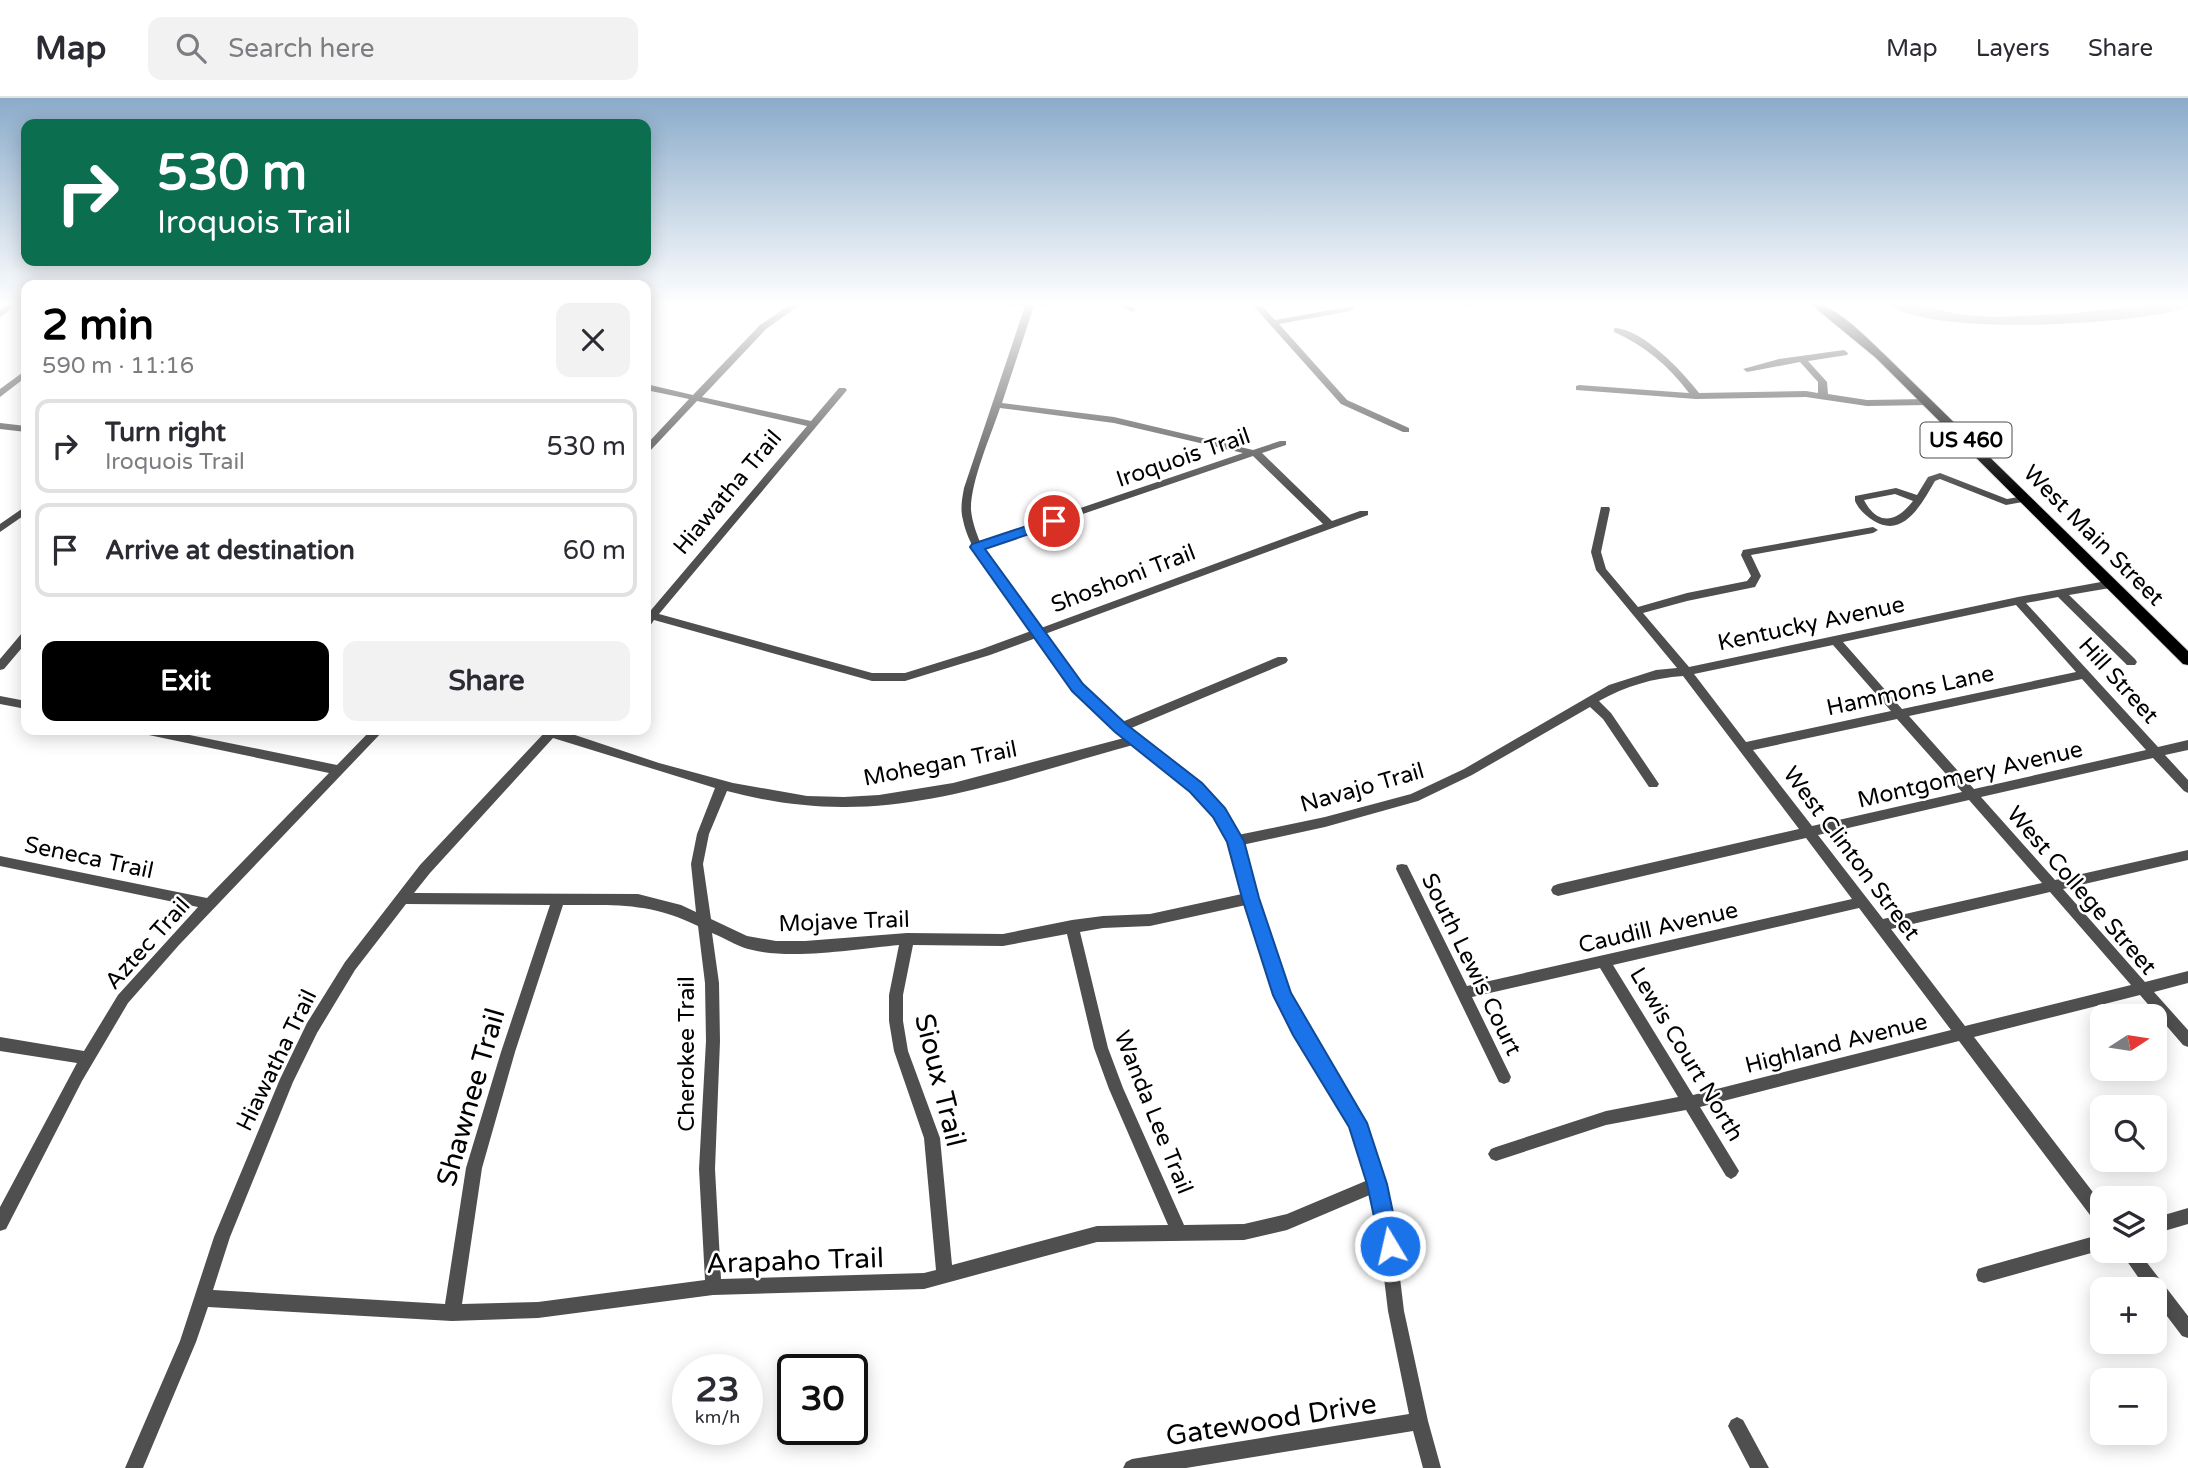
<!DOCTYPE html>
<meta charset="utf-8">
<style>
:root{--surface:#fff;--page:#f2f2f3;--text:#2b2b33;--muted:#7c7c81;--line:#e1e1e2;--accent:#000}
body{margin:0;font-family:"Varela Round",sans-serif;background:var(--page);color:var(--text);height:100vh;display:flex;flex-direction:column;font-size:26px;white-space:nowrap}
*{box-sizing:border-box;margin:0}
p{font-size:23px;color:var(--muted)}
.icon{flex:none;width:38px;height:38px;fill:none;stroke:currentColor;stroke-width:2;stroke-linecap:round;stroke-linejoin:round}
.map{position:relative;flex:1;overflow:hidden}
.sheet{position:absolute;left:21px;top:182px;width:630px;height:455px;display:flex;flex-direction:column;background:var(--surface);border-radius:14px;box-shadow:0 4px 18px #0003}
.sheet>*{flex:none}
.guide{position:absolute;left:21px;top:21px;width:630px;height:147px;border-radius:14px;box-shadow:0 4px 18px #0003;background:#0b6e4f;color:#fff;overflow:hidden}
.needle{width:46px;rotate:78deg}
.controls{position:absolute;left:2090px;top:906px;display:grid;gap:14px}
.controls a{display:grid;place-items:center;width:77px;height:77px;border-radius:14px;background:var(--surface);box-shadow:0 4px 18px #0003;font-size:35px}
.speed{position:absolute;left:672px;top:1256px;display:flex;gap:14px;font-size:35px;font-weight:700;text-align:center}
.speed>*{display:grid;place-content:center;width:91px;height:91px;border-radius:50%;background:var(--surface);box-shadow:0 4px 18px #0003;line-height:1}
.speed small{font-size:18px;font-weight:400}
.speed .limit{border:4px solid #111;border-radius:10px;background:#fff;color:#111}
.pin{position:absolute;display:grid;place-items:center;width:60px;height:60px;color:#fff;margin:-30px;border:4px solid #fff;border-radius:50%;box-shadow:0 2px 7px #0007}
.me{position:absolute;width:77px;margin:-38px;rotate:351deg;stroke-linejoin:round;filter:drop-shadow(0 0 5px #0008)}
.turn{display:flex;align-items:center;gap:24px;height:147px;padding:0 21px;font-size:32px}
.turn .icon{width:91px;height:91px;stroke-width:2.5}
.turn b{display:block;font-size:49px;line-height:60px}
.round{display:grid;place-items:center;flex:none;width:74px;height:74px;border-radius:14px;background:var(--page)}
.overview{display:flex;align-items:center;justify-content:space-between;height:119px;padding:0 21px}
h1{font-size:42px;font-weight:800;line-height:52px;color:var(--accent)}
.action{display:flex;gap:14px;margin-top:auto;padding:14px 21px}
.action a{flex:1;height:80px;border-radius:14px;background:var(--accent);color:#fff;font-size:28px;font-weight:800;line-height:80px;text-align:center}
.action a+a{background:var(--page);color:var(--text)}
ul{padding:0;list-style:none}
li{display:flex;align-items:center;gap:21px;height:94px;margin:0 14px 10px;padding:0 7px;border:4px solid var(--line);border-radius:14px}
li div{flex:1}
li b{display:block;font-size:26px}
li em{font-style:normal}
header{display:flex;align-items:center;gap:42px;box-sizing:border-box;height:98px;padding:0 35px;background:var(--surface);border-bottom:2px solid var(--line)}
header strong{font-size:33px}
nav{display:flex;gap:38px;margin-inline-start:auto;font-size:24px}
.search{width:490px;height:63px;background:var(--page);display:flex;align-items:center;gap:18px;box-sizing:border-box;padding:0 24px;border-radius:14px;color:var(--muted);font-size:26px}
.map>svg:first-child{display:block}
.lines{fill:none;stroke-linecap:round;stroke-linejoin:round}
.river{fill:#9d9d9d;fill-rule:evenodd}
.major-casing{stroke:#dbdbdb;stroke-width:2}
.minor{fill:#4f4f4f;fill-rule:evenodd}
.major{fill:#000;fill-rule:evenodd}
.route{fill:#1a73e8;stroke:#114b97;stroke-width:2}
.labels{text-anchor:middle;stroke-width:5;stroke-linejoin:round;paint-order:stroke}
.shield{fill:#fff;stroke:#4c4c4c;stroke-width:2}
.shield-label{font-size:21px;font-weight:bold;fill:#000}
.street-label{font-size:23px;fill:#000;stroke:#fff}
.near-street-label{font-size:28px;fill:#000;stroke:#fff}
</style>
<header>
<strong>Map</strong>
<div class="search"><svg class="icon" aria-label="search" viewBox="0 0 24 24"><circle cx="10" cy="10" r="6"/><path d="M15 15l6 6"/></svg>Search here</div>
<nav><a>Map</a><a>Layers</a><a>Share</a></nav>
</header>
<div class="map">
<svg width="2188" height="1370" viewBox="0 0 2188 1370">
<rect width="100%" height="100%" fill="#fff"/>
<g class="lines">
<!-- river -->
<path class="river" d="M 1885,204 L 1906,204 L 1956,216 L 1992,219 L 2065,216 L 2174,204 L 2188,204 L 2188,209 C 2140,227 1923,240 1885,204 Z"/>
<!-- major casing -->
<g class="major-casing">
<path id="major" d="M 1808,204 C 1833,204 1865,238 1884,256 L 2188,553 L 2188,567 L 2183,566 L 1876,260 Z"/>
</g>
<!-- minor -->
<path class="minor" d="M 11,204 L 21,204 L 0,219 L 0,212 Z
M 794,204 L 804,204 L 766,231 L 702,299 L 811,323 L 839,290 L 845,290 L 847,292 L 659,516 L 872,575 L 905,575 L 982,551 L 1031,533 C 1011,504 969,456 963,422 C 960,411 962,401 964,390 L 1025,208 L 999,207 L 995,204 L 1069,204 L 1065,207 L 1034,208 L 1002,305 L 1114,319 L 1253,352 L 1280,343 L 1286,343 L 1286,347 L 1262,355 L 1332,423 L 1360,413 L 1368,413 L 1368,417 L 1045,536 L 1082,587 L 1122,624 L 1278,559 L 1286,559 L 1288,562 L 1286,565 L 1129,631 L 1200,687 L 1223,710 L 1238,737 L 1325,719 L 1411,696 L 1464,671 L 1609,587 L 1656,572 L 1677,570 L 1596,472 L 1591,454 L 1601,409 L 1609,409 L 1610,411 L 1601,454 L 1606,471 L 1638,509 L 1687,495 L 1747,483 L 1751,478 L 1741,457 L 1743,452 L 1873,429 L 1878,432 L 1873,435 L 1751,457 L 1761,478 L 1755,489 L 1687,503 L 1643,515 L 1689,569 L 2018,499 L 2112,482 L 2116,483 L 2117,486 L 2116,489 L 2069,497 L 2135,561 L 2137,564 L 2135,567 L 2127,567 L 2058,499 L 2026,505 L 2158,649 L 2188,642 L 2188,652 L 2165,657 L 2188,682 L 2188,695 L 2184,693 L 2153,660 L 1981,699 L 2055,782 L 2188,752 L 2188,762 L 2063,791 L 2145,884 L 2188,873 L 2188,885 L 2154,894 L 2188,932 L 2188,949 L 2183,947 L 2140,897 L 1974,939 L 2102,1106 L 2102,1127 L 2096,1125 L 1959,943 L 1700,1009 L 1736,1068 L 1739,1073 L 1736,1078 L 1731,1081 L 1726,1078 L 1686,1012 L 1606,1027 L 1496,1063 L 1491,1061 L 1488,1056 L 1491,1051 L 1496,1049 L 1606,1013 L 1678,999 L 1600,870 L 1472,899 L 1511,979 L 1509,984 L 1504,986 L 1499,984 L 1396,771 L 1397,767 L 1402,766 L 1407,767 L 1467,888 L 1852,801 L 1806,740 L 1558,798 L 1553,796 L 1551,792 L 1553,788 L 1558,786 L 1799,731 L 1683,578 C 1653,580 1626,588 1599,603 L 1611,615 L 1657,683 L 1659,686 L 1657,689 L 1649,689 L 1603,621 L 1590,609 L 1472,677 L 1418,703 L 1325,729 L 1242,747 L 1257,800 L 1288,895 L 1305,926 L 1353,1001 L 1376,1052 L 1392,1114 L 1404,1213 L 1428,1323 L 1441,1370 L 1423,1370 L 1413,1333 L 1186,1370 L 1123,1370 L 1126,1364 L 1132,1361 L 1409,1316 L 1388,1213 L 1376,1114 L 1372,1096 L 1287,1132 L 1244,1142 L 1097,1144 L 924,1191 L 713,1197 L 538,1220 L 452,1223 L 208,1209 L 196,1244 L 143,1370 L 125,1370 L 180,1243 L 214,1139 L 280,981 L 307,925 L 345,864 L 420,767 L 547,632 L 560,632 L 659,665 L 733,685 L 807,698 L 844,699 L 879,697 L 953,685 L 1124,640 L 1074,593 L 1036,540 L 990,557 L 905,583 L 872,583 L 654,522 L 650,528 L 646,529 L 646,518 L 807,328 L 697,303 L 649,354 L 646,355 L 646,347 L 689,301 L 646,292 L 646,286 L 693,297 L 760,227 ZM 1000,310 L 1114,325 L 1243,355 L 980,444 C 976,434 972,423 971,412 C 970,385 991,337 1000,310 ZM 1253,358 L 1323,426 L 1041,530 L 983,450 ZM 2016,507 L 2076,574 L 1902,611 L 1843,544 ZM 1833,547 L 1891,613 L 1746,644 L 1694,576 ZM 2082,581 L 2146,652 L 1974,691 L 1909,618 ZM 1897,621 L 1962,694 L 1812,728 L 1753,652 ZM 553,640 L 715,690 L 697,736 L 691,766 L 696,814 L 681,807 L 638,796 L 414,795 L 430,775 ZM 1133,647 C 1168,674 1211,701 1228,743 C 1235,759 1238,779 1242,796 L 1150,816 L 1103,818 L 1072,822 L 1003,836 L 907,835 L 805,843 L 776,843 L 747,838 L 711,821 L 703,766 L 709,736 L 727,693 C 764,703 804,709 842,709 C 939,710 1040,672 1133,647 ZM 1969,702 L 2042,785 L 1883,821 L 1818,737 ZM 2050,794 L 2131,887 L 1965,928 L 1891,831 ZM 406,806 L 550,807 L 501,954 L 466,1070 L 445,1206 L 213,1192 L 230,1139 L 293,984 L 317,935 L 355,872 ZM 563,807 C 615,807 650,804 698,828 L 705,885 L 706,943 L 699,1071 L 705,1182 L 538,1204 L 462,1206 L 482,1070 L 515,954 ZM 1246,807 L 1275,896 L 1295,936 L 1343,1011 L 1360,1052 L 1368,1082 L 1287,1116 L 1244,1126 L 1184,1127 L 1123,990 L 1108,950 L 1080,834 L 1103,830 L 1150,828 ZM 1859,810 L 1951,932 L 1693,997 L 1613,867 ZM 712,835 C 722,839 732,845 742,849 C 783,864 855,851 899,847 L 889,897 L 889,923 L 894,953 L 924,1040 L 936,1172 L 924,1175 L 721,1181 L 715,1071 L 720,943 L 719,885 ZM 1067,836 L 1094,950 L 1109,991 L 1168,1127 L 1097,1128 L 952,1167 L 940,1040 L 908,953 L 903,923 L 903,897 L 913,847 L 1003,848 Z
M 1107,204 L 1120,204 L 1137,211 L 1133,214 Z
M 1250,204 L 1259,204 L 1275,222 L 1353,208 L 1354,210 L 1350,213 L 1279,226 L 1347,302 L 1409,330 L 1409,334 L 1403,334 L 1341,306 Z
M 1461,204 L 1470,204 L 1473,208 L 1466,210 Z
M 1614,230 C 1642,230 1683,274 1699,295 L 1806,293 L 1818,295 L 1818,284 L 1800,264 L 1747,274 L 1743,271 L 1779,261 L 1844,252 L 1848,255 L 1847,257 L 1808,263 L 1827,284 L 1828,296 L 1867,302 L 1927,301 L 1932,304 L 1927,307 L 1867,308 L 1806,299 L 1696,301 L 1576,292 L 1576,288 L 1579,287 L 1689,295 C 1669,268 1644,247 1614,234 Z
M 26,272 L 26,279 L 0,299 L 0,291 Z
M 0,325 L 26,328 L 26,334 L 0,331 Z
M 1940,375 L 2007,401 L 2024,398 L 2029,401 L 2028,403 L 2006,407 L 1940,381 L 1935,383 C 1922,405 1904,441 1874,423 C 1865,417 1859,412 1855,403 L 1855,398 L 1896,390 L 1917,397 L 1928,379 ZM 1895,396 L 1913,403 C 1897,424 1878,429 1864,402 Z
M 26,408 L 26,416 L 0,434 L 0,426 Z
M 26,534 L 26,545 L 4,571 L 0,572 L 0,561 L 22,535 Z
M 0,598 L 26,603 L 26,611 L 0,606 Z
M 138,632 L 165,632 L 337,667 L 371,632 L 384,632 L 179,847 L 128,905 L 82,983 L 6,1131 L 0,1133 L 0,1109 L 77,965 L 0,953 L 0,939 L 84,953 L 118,897 L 198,809 L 0,768 L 0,758 L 207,800 L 329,675 L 144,636 Z
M 2188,1110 L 2188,1126 L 2154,1136 L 2154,1120 Z
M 2102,1136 L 2102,1152 L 1984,1185 L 1978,1183 L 1976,1177 L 1978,1171 L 1984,1169 Z
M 2120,1153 L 2138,1153 L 2188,1218 L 2188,1240 L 2182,1238 L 2154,1201 L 2154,1192 L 2147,1192 Z
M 1737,1319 L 1743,1322 L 1769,1370 L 1750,1370 L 1728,1328 L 1731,1322 Z"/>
<!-- major -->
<use href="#major" class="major"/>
</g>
<!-- sky -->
<linearGradient id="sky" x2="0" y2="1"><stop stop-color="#8aabca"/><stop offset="0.52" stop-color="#fff"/><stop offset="1" stop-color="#fff" stop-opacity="0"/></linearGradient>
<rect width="2188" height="396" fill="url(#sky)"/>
<!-- route -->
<path class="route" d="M 1054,419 L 1061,423 L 1059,426 L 985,451 L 1083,586 L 1126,626 L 1202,685 L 1225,710 L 1244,743 L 1259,800 L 1291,895 L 1367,1025 L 1387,1086 L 1400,1148 L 1397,1156 L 1390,1159 L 1382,1156 L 1367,1086 L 1349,1029 L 1293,937 L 1273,897 L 1242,800 L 1227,744 L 1213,719 L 1190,694 L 1115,634 L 1072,593 L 970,449 L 972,446 Z"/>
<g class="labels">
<!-- shield labels -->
<rect class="shield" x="1920.5" y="324.5" width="91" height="35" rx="5"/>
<g class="shield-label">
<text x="1966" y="349">US 460</text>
</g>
<!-- street labels -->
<g class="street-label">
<text transform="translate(1183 359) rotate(-19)" y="8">Iroquois Trail</text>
<text transform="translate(727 394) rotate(-50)" y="8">Hiawatha Trail</text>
<text transform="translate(2094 437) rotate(45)" y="8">West Main Street</text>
<text transform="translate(1123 480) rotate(-21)" y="8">Shoshoni Trail</text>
<text transform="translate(1811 525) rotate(-12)" y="8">Kentucky Avenue</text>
<text transform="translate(2119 582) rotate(48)" y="8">Hill Street</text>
<text transform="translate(1910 592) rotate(-12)" y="8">Hammons Lane</text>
<text transform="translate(940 665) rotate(-11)" y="8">Mohegan Trail</text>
<text transform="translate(1970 676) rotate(-13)" y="8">Montgomery Avenue</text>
<text transform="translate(1362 689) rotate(-16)" y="8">Navajo Trail</text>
<text transform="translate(1852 755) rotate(53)" y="8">West Clinton Street</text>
<text transform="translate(89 759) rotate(12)" y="8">Seneca Trail</text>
<text transform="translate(2082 792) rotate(49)" y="8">West College Street</text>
<text transform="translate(844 823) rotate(-2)" y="8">Mojave Trail</text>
<text transform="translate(1658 829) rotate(-13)" y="8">Caudill Avenue</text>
<text transform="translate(147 845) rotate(-48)" y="8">Aztec Trail</text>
<text transform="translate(1472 866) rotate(64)" y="8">South Lewis Court</text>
<text transform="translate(1836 945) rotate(-14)" y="8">Highland Avenue</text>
<text transform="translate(686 956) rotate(-90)" y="8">Cherokee Trail</text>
<text transform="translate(1687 956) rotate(59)" y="8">Lewis Court North</text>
<text transform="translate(276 962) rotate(-64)" y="8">Hiawatha Trail</text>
<text transform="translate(1154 1014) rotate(68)" y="8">Wanda Lee Trail</text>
</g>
<!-- near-street labels -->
<g class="near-street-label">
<text transform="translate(941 982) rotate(76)" y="10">Sioux Trail</text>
<text transform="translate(470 999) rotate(-74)" y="10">Shawnee Trail</text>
<text transform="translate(795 1162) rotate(-2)" y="10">Arapaho Trail</text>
<text transform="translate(1271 1321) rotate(-9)" y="10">Gatewood Drive</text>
</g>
</g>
</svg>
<div class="controls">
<a><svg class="needle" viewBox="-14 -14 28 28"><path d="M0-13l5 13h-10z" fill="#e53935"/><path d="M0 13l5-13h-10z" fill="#7c7c81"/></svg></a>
<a><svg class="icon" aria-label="search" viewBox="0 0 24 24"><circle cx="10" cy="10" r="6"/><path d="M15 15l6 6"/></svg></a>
<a><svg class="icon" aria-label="layers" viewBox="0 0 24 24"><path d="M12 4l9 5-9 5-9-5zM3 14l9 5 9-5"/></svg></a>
<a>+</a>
<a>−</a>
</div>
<div class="speed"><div>23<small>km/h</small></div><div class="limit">30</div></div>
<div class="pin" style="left:1054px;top:423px;background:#d93025"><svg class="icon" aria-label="arrive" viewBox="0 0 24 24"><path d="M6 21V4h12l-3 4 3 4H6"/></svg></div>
<svg class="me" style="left:1390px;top:1148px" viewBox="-20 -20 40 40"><circle r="17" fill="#1a73e8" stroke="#fff" stroke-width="3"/><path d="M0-11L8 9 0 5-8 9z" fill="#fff"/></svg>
<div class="guide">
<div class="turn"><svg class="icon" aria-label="right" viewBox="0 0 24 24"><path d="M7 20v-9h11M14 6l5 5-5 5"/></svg><div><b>530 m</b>Iroquois Trail</div></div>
</div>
<section class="sheet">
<div class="overview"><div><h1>2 min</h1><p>590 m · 11:16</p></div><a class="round"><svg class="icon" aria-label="close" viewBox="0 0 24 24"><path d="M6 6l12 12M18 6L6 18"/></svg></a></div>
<ul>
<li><svg class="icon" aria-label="right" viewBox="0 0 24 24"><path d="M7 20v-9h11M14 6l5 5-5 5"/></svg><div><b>Turn right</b><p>Iroquois Trail</p></div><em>530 m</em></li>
<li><svg class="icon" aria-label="arrive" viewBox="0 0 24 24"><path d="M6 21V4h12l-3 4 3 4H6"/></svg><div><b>Arrive at destination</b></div><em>60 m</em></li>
</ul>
<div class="action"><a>Exit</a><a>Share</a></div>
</section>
</div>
